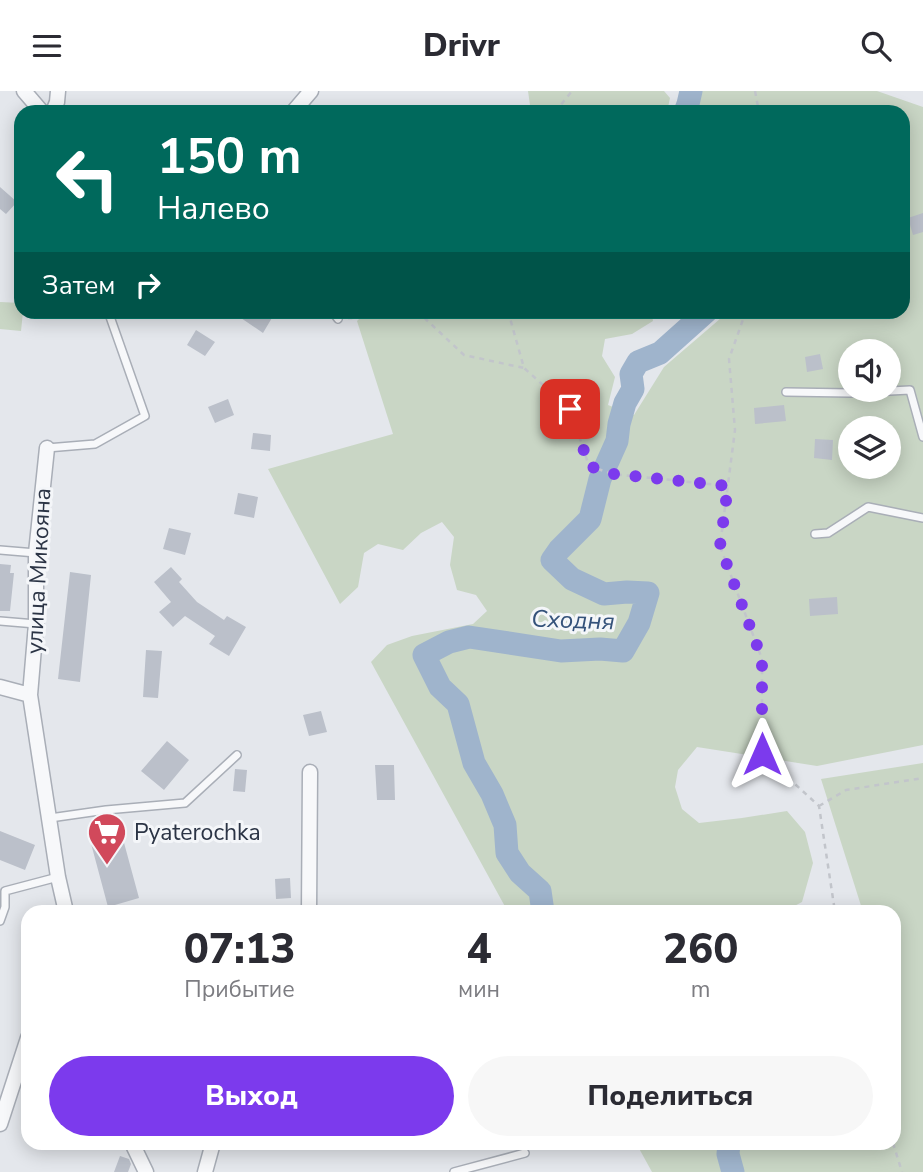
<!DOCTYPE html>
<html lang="ru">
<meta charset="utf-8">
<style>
:root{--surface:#fff;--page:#f7f7f7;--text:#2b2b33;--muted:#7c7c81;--accent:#7c3aed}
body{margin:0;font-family:"Nunito Sans",sans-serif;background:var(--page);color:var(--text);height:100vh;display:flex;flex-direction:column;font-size:26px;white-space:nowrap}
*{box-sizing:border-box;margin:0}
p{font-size:23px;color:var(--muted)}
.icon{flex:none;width:38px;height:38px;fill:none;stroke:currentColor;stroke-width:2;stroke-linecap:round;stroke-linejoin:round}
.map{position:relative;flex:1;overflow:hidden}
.panel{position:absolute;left:21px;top:814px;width:880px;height:245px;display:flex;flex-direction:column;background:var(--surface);border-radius:21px;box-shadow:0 4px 18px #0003}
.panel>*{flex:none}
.banner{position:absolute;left:14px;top:14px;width:896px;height:214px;border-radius:21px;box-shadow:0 4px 18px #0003;background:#00695c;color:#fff;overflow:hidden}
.tools{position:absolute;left:838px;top:248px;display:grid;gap:14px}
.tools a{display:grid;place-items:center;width:63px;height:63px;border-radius:50%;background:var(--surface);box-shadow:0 4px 18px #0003;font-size:35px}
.pin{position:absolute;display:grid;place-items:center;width:60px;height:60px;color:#fff;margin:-30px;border-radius:14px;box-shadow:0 4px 10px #0006}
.me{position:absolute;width:77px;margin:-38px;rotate:0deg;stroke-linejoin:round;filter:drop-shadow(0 0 5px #0008)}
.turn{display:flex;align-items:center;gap:24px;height:147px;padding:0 28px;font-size:32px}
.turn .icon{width:91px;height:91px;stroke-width:2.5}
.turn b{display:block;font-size:49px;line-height:60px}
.then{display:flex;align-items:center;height:66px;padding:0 28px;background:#0003;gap:14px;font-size:26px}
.eta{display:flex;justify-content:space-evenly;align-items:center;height:119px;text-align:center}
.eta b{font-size:42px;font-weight:800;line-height:49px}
.button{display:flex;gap:14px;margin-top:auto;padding:14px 28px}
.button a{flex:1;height:80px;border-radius:42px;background:var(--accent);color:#fff;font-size:28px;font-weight:800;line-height:80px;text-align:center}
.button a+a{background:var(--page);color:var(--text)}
header{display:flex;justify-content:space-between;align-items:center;height:91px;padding:0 28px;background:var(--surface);font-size:32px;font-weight:800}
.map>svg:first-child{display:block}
.green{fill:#c9d6c5;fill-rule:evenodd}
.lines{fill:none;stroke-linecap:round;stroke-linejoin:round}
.river{stroke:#9fb4cc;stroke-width:23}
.building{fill:#bbc0ca}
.lane-casing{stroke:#a9aeb7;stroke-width:10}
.street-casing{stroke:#a9aeb7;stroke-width:17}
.path{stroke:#c2c5cb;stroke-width:2.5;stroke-dasharray:5 5;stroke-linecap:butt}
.lane{stroke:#f7f8fa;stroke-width:7}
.street{stroke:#f7f8fa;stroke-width:14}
.route{stroke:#7c3aed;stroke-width:12;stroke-dasharray:0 21.6}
.labels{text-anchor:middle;stroke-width:6;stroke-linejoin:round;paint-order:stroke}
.street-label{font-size:23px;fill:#2b3445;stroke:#f4f6f9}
.poi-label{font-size:23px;fill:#2b3445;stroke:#f4f6f9;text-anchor:start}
.water-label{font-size:24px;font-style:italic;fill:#34527a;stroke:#f4f6f9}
</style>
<header><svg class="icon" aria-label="menu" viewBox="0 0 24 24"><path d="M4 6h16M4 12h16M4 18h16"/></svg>Drivr<svg class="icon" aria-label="search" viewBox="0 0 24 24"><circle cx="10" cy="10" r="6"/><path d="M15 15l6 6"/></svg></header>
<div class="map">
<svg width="923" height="1081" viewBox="0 0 923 1081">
<rect width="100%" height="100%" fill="#e4e7ec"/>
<!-- green -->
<path class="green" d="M 528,0 L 664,0 L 670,7 L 667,21 L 531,21 Z
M 696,0 L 877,0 L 923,16 L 923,654 L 817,675 L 697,656 L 678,679 L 675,696 L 682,718 L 699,732 L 742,727 L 787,720 L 805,741 L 813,772 L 802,811 L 783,821 L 508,821 L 371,571 L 387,554 L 412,545 L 473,533 L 487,520 L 476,504 L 457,499 L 450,474 L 454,446 L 442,431 L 421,442 L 403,459 L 378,453 L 364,462 L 358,496 L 340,513 L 268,378 L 393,343 L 357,230 L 366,221 L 651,221 L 653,230 L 632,243 L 605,248 L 602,265 L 615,286 L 608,314 L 634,324 L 664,276 L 728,221 L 903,220 L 903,21 L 690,21 ZM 850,261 L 889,261 L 889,299 L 850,299 ZM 850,338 L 889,338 L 889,376 L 850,376 Z
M 0,211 L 21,212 L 21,220 L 23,221 L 21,240 L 0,238 Z
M 923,672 L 923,1081 L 652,1081 L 636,1052 L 894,1052 L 894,821 L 863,821 L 821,688 Z"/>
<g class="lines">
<!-- river -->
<path class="river" d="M 685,21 L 688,13 L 691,0
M 543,821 L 540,800 L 520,782 L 507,762 L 505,734 L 492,703 L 474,672 L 458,613 L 440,596 L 424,564 L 449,551 L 469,546 L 561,560 L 600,558 L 623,560 L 639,532 L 648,502 L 627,501 L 604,503 L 572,488 L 552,469 L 559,459 L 590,428 L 600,388 L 617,350 L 619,333 L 625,312 L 633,298 L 631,283 L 638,271 L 660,262 L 707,220
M 729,1052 L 728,1063 L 733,1081"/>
</g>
<!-- building -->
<path class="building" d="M 0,96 L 17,111 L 6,123 L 0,118 Z
M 923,122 L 923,141 L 913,144 L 908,127 Z
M 245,220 L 276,220 L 263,242 L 241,227 Z
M 196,239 L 215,251 L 205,265 L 187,254 Z
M 820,263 L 823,278 L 807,281 L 805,266 Z
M 228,308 L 234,324 L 215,332 L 208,316 Z
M 784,314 L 786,330 L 755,333 L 754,317 Z
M 253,342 L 271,344 L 270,360 L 251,358 Z
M 815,348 L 833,349 L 832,369 L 814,367 Z
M 238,402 L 258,406 L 254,427 L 234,423 Z
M 169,437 L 191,442 L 185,464 L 163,458 Z
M 0,473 L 11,474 L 10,482 L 14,482 L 10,520 L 0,520 Z
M 171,476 L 182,488 L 179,491 L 197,511 L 224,529 L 227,525 L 246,536 L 229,565 L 209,553 L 215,545 L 185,525 L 173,536 L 159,521 L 171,511 L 154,491 Z
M 70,481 L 91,484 L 80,591 L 58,588 Z
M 837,506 L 838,523 L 810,525 L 809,508 Z
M 146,559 L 162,560 L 158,607 L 143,606 Z
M 321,620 L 327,641 L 309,645 L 303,624 Z
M 167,650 L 189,669 L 164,699 L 141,680 Z
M 375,674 L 394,674 L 395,709 L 377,709 Z
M 235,678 L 247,679 L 245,701 L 233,700 Z
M 120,737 L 139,807 L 108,816 L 89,745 Z
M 0,740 L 35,754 L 25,779 L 0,769 Z
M 290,787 L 291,807 L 276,808 L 275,788 Z
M 120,1065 L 129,1068 L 131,1073 L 128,1081 L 114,1081 Z"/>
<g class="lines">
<!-- lane casing -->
<g class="lane-casing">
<path id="lane" d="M 332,220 L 338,228
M 786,301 L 850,302 L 910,299 L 923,346
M 47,357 L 95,353 L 145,325 L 108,220
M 815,443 L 828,442 L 868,416 L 923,427
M 0,459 L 36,462
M 0,530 L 36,533
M 50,727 L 106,719 L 185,712 L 237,664
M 0,830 L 5,816 L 5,800 L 58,786
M 454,1081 L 525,1062"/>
</g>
<!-- street casing -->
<g class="street-casing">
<path id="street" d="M 24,0 L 42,21
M 53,21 L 57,11 L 58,0
M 293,21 L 311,0
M 0,596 L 30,604 L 58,786 L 66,821
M 30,604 L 36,533 L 36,462 L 47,357
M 309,821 L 310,681
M 0,1033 L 28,947
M 132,1052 L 146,1081
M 205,1081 L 213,1052"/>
</g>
<!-- path -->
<path class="path" d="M 755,0 L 759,21
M 555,21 L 572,0
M 417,220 L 464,264 L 524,277
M 508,220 L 524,277 L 570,318 L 589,375 L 613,383 L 728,395
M 746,220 L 729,268 L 735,339 L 720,455 L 762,568 L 762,663 L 819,715 L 835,821
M 348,227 L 352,227 L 358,220
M 819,715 L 846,699 L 923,687
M 893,1052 L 902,1081"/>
<!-- lane -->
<use href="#lane" class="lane"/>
<!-- street -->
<use href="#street" class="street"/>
</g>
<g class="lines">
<!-- route -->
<path class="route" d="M 570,318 L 589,375 L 613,383 L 728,395 L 720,455 L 762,568 L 762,663"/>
</g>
<!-- icons -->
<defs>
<g id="supermarket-pin" transform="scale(2.0125)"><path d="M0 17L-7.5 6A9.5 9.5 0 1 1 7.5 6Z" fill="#d1495b" stroke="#f4f6f9"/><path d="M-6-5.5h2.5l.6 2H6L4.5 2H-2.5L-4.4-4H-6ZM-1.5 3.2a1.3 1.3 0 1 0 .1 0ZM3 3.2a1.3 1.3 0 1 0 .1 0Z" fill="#fff"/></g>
</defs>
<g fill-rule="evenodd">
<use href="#supermarket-pin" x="107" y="741"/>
</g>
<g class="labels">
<!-- street labels -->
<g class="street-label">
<text transform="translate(38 480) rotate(-87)" y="8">улица Микояна</text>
</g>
<!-- poi labels -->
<g class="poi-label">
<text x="134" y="749">Pyaterochka</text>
</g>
<!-- water labels -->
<g class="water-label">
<text transform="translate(573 529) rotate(2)" y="8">Сходня</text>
</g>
</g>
</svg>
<div class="tools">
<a><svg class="icon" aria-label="sound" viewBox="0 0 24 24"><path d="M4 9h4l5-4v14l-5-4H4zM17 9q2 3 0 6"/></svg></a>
<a><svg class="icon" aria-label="layers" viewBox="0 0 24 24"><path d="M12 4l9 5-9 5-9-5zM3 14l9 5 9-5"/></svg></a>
</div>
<div class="pin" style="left:570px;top:318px;background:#d93025"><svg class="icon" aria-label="arrive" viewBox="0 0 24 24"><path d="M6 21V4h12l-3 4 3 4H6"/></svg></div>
<svg class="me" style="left:762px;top:663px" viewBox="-20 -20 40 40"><path d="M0-17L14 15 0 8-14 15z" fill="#7c3aed" stroke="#fff" stroke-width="4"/></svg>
<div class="banner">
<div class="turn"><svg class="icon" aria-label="left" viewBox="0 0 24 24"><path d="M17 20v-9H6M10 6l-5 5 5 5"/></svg><div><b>150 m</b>Налево</div></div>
<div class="then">Затем<svg class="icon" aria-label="right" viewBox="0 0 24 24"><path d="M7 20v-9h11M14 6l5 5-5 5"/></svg></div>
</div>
<section class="panel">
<div class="eta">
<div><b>07:13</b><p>Прибытие</p></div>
<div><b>4</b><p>мин</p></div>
<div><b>260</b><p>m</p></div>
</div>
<div class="button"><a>Выход</a><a>Поделиться</a></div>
</section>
</div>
